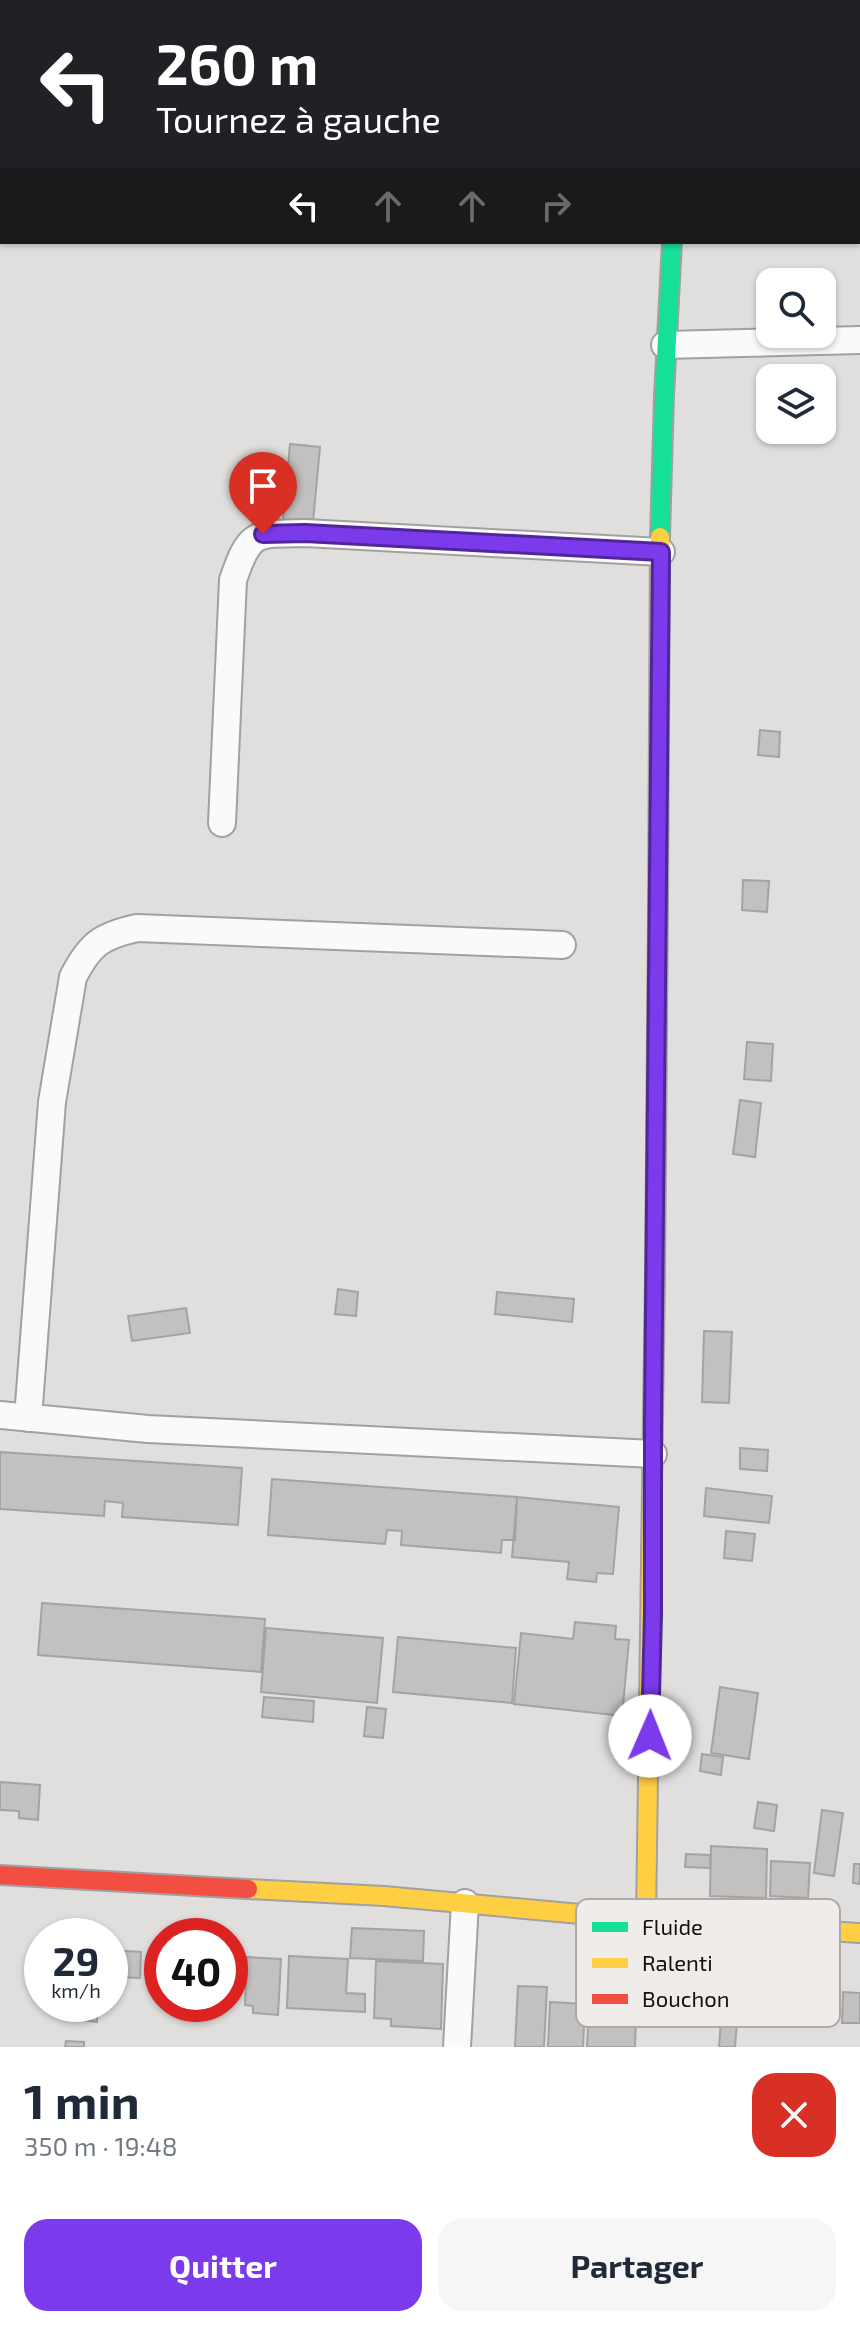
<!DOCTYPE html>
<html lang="fr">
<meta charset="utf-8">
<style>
:root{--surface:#fff;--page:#f6f6f7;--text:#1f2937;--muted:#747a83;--accent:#7c3aed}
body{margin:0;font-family:"Exo 2",sans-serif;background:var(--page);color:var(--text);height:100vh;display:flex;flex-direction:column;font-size:30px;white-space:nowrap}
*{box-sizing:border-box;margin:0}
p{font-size:26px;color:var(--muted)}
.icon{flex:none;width:44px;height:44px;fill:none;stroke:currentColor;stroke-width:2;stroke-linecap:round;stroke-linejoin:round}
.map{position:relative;height:2047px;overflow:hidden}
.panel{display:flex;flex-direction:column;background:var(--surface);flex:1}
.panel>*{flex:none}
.top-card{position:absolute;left:0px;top:0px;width:860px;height:244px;box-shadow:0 2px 6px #0004;background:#202124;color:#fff;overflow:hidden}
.buttons{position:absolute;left:756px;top:268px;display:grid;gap:16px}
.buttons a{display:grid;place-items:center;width:80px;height:80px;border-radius:16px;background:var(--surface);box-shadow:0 2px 6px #0004;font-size:40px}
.speed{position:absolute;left:24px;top:1918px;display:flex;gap:16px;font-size:40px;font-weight:700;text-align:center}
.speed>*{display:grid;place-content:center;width:104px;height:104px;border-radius:50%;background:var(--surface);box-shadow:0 2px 6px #0004;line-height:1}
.speed small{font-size:20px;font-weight:400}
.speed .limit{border:12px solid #d22;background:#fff;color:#111}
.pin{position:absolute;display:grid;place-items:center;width:68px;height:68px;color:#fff;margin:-82px -34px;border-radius:50% 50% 50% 0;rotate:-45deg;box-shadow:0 0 8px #0007}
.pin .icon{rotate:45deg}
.me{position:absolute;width:88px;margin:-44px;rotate:1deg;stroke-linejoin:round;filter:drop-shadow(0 0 6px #0008)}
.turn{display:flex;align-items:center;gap:28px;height:168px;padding:0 24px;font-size:36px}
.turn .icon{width:104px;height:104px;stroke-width:2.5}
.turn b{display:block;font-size:56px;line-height:68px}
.lanes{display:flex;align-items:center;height:76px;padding:0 24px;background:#0003;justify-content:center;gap:40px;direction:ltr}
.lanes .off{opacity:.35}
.round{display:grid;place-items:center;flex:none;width:84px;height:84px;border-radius:24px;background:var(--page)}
.headline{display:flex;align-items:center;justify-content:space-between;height:136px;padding:0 24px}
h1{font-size:48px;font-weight:700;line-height:60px}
.action{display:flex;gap:16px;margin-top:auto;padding:16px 24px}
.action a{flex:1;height:92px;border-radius:24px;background:var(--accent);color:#fff;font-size:32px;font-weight:700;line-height:92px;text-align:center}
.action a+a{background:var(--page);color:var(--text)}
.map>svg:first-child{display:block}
.building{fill:#c2c1c0;stroke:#a4a3a3;stroke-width:2}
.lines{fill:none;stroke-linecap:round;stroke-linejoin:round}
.street-casing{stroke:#a2a0a0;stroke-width:30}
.fast-casing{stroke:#a2a0a0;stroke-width:22}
.slow-casing{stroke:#a2a0a0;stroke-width:22}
.jam-casing{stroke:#a2a0a0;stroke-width:22}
.street{stroke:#fafafa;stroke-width:26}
.fast{stroke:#16e098;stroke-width:18}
.slow{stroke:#ffcf43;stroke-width:18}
.jam{stroke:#f24e42;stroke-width:18}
.route-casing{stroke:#51269a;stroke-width:20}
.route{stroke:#7c3aed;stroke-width:14}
.key{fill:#f0ecea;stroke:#adaaa9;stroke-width:2}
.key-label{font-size:22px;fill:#121110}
</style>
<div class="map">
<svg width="860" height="2047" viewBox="0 0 860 2047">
<rect width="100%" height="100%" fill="#e1dfde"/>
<!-- building -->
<path class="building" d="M 290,444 L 320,447 L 313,522 L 283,519 Z
M 760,730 L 780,732 L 779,757 L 758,755 Z
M 743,880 L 769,881 L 767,912 L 742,910 Z
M 747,1042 L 773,1044 L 771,1081 L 744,1079 Z
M 740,1100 L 761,1103 L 755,1157 L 733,1154 Z
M 338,1289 L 358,1292 L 356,1316 L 335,1314 Z
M 497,1292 L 574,1299 L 572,1322 L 495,1314 Z
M 186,1308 L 190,1333 L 132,1341 L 128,1316 Z
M 704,1331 L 732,1332 L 729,1403 L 702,1402 Z
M 740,1448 L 768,1450 L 767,1471 L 740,1469 Z
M 0,1452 L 242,1468 L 238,1525 L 122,1517 L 123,1503 L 105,1501 L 104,1516 L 0,1509 Z
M 272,1479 L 517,1497 L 515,1540 L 502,1540 L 501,1553 L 401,1545 L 402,1531 L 387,1530 L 385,1544 L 268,1535 Z
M 706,1488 L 772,1496 L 769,1523 L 704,1516 Z
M 517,1497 L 619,1507 L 613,1574 L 597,1573 L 596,1582 L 567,1579 L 569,1562 L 512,1557 Z
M 726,1531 L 755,1534 L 752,1561 L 724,1558 Z
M 42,1603 L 265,1619 L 261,1672 L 38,1655 Z
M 575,1622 L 616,1626 L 615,1639 L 629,1640 L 622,1716 L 514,1704 L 521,1633 L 573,1639 Z
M 266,1628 L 383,1638 L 377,1703 L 261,1692 Z
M 398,1637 L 516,1648 L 512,1703 L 393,1692 Z
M 720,1687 L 758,1693 L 749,1759 L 711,1753 Z
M 264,1697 L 314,1701 L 313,1722 L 262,1717 Z
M 367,1707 L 386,1709 L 383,1738 L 364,1736 Z
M 702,1754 L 723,1757 L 721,1775 L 700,1771 Z
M 0,1782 L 40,1785 L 38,1820 L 19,1818 L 19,1811 L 0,1810 Z
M 758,1802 L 777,1805 L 774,1831 L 754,1828 Z
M 822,1810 L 843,1813 L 834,1876 L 814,1873 Z
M 711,1846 L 767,1849 L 766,1898 L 710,1896 Z
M 686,1854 L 710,1855 L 710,1868 L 685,1867 Z
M 771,1861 L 810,1863 L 808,1898 L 770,1896 Z
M 854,1864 L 860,1864 L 860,1884 L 853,1883 Z
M 352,1928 L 424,1931 L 423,1961 L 350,1958 Z
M 110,1950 L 141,1952 L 140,1978 L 110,1977 Z
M 289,1956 L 348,1959 L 346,1993 L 365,1994 L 365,2012 L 287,2008 Z
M 247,1957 L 281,1959 L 278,2015 L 253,2013 L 253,2006 L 245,2005 Z
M 376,1961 L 443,1964 L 441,2029 L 391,2026 L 391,2019 L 374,2018 Z
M 590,1984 L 637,1986 L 635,2047 L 587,2047 Z
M 518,1986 L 547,1987 L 544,2047 L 515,2047 Z
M 843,1992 L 860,1993 L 860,2023 L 842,2023 Z
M 550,2002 L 585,2004 L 583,2047 L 548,2047 Z
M 73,2004 L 98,2004 L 97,2022 L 72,2019 Z
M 721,2020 L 737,2022 L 735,2047 L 719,2047 Z
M 66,2041 L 84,2042 L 84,2047 L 65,2047 Z"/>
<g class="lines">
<!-- street casing -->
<g class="street-casing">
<path id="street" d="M 689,2 L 689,0
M 665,345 L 860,340
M 222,823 L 233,580 C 250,530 255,534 305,533 L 661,552
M 0,1415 L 148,1429 L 653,1454
M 28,1418 L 52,1102 L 73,977 C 90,944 101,936 137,928 L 562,945
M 457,2047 L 465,1903"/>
</g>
<!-- fast casing -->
<g class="fast-casing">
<path id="fast" d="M 660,537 L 664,396 L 672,242
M 655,1274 L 658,904"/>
</g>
<!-- slow casing -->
<g class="slow-casing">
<path id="slow" d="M 658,904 L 660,537
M 248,1889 L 384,1896 L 646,1920 L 860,1933
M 646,1920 L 655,1274"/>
</g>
<!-- jam casing -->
<g class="jam-casing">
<path id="jam" d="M 0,1875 L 248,1889"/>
</g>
<!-- street -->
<use href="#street" class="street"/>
<!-- fast -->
<use href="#fast" class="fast"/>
<!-- slow -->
<use href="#slow" class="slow"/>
<!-- jam -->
<use href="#jam" class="jam"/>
</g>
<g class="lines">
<!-- route casing -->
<g class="route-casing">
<path id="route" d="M 263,534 L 305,533 L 661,552 L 653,1423 L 653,1613 L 650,1736"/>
</g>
<!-- route -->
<use href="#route" class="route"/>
</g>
<!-- legend -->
<rect x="576" y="1899" width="264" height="128" rx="12" class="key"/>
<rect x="592" y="1922" width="36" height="10" fill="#16e098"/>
<rect x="592" y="1958" width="36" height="10" fill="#ffcf43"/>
<rect x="592" y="1994" width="36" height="10" fill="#f24e42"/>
<g class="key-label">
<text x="642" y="1935">Fluide</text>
<text x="642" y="1971">Ralenti</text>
<text x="642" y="2007">Bouchon</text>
</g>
</svg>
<div class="buttons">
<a><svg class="icon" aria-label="search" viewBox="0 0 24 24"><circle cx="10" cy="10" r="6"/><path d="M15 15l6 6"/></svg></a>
<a><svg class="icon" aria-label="layers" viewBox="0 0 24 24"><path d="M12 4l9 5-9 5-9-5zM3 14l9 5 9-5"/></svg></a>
</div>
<div class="speed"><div>29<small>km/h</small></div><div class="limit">40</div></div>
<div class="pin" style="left:263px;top:534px;background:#d93025"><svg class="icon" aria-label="arrive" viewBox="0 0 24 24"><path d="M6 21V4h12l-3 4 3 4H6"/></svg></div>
<svg class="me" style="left:650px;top:1736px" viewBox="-20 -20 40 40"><circle r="19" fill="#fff"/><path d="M0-13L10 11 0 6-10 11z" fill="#7c3aed"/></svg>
<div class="top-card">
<div class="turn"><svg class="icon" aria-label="left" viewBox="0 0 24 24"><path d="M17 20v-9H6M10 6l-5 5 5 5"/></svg><div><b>260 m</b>Tournez à gauche</div></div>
<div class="lanes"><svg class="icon" aria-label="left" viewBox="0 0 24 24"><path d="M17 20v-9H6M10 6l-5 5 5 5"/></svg><svg class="icon off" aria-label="ahead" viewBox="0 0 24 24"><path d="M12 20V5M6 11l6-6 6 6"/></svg><svg class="icon off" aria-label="ahead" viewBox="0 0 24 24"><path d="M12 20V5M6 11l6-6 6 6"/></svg><svg class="icon off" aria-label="right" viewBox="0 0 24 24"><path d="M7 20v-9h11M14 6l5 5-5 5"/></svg></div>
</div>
</div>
<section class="panel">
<div class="headline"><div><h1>1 min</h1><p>350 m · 19:48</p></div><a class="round" style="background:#d93025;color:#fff"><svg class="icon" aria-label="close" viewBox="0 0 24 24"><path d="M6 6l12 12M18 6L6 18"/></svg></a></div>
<div class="action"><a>Quitter</a><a>Partager</a></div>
</section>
